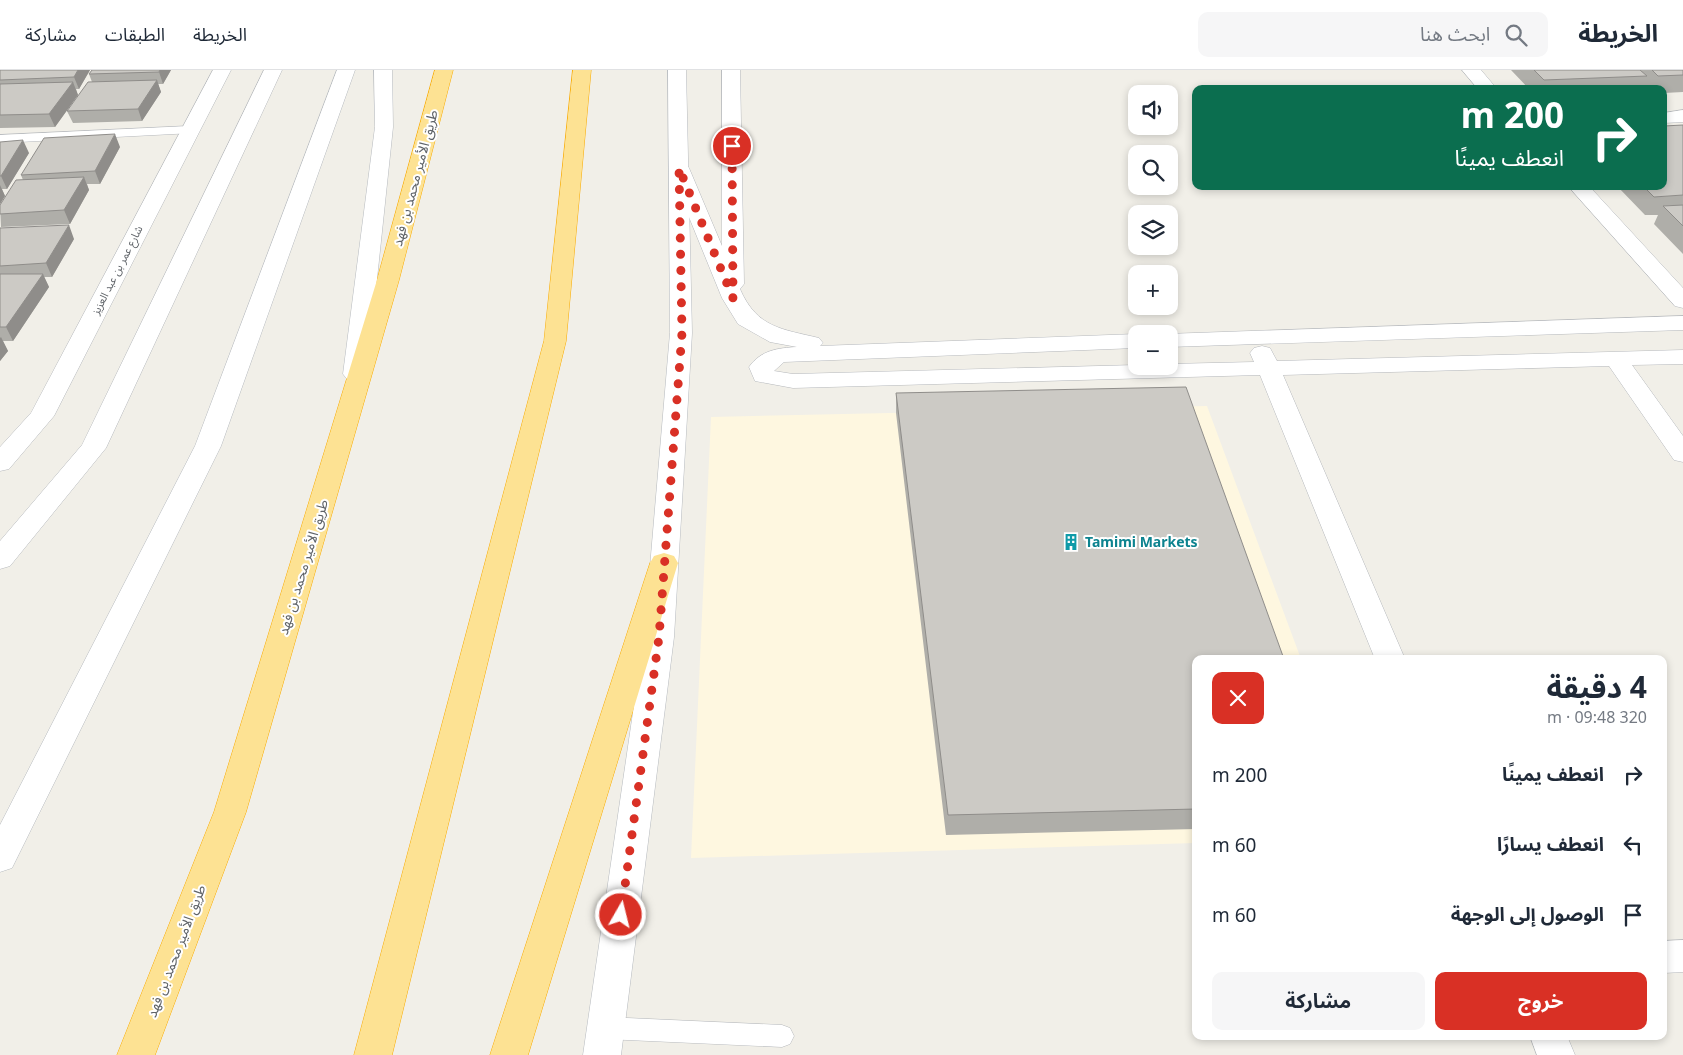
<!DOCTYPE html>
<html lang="ar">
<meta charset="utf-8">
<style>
:root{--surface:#fff;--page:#f6f6f7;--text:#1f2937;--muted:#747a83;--line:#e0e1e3;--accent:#d93025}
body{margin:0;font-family:"Noto Sans","Noto Sans Arabic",sans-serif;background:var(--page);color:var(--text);direction:rtl;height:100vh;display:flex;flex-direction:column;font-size:19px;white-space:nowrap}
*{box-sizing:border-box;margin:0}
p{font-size:16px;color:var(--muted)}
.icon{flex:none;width:28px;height:28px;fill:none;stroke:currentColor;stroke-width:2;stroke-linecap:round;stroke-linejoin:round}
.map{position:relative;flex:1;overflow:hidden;direction:ltr}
.details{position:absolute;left:1192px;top:585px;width:475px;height:385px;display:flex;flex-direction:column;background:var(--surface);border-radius:10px;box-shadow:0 2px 8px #0003;direction:rtl}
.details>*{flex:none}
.banner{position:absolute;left:1192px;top:15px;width:475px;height:105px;border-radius:10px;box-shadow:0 2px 8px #0003;direction:rtl;background:#0b6e4f;color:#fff;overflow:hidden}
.buttons{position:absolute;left:1128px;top:15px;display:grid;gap:10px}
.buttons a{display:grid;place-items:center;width:50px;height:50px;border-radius:10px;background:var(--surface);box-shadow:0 2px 8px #0003;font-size:25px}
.pin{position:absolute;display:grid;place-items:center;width:42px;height:42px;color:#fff;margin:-21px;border:2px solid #fff;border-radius:50%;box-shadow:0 1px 5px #0007}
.me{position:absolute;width:55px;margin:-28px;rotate:8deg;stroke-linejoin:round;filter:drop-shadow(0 0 4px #0008)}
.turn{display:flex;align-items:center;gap:18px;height:105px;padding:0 20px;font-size:22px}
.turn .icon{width:65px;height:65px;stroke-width:2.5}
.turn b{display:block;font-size:35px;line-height:42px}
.round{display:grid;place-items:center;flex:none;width:52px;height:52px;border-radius:10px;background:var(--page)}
.overview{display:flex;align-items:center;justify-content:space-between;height:85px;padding:0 20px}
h1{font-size:30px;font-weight:700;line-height:38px}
.button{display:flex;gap:10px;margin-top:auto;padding:10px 20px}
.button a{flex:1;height:58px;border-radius:10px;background:var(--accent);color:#fff;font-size:20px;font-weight:700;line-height:58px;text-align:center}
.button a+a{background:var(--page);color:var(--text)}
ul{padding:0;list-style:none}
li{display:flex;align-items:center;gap:15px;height:70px;padding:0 20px}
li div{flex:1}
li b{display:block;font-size:19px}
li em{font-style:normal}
header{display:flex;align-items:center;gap:30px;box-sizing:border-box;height:70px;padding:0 25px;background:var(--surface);border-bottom:1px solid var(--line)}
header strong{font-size:24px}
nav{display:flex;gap:28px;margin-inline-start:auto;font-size:18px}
.search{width:350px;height:45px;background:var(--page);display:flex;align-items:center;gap:12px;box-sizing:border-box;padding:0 18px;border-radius:10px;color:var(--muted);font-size:19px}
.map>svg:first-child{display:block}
.commercial{fill:#fef7e0}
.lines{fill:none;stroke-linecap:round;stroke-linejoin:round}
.service-casing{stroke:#b5b8bc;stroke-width:1}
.minor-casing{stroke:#b5b8bc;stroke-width:1}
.tertiary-casing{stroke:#b5b8bc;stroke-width:1}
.secondary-casing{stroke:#b6babf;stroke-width:1}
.motorway-casing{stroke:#f9ab00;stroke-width:1}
.service{fill:#fff;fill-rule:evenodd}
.minor{fill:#fff;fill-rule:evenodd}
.tertiary{fill:#fff;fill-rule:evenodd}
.secondary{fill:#fff;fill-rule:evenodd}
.motorway{fill:#fde293;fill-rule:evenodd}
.wall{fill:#afaea9}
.shaded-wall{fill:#8f8d8a}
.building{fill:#cccac5;stroke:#8f8d8a}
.route{stroke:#d93025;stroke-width:9;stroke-dasharray:0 16.2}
.labels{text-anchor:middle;stroke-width:4;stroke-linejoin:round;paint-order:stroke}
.far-street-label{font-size:11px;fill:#5f6368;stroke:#fff}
.street-label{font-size:14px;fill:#5f6368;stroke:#fff}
.culture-label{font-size:14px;font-weight:bold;fill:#0d838f;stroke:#fff;text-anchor:start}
</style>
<header>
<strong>الخريطة</strong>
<div class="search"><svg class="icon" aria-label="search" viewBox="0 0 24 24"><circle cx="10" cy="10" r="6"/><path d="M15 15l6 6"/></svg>ابحث هنا</div>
<nav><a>الخريطة</a><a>الطبقات</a><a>مشاركة</a></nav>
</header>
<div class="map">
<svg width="1683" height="985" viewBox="0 0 1683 985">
<rect width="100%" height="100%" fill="#f1efe8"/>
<!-- commercial -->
<path class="commercial" d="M 1207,336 L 1301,589 L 1196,589 L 1196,773 L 691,788 L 711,347 Z"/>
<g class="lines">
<!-- service casing -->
<g class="service-casing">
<path id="service" d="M 189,56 L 193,57 L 193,63 L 0,73 L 0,65 Z
M 605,947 L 782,955 L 790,958 L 794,966 L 790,974 L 782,977 L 605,969 L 597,966 L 593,958 L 597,950 Z"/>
</g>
<!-- minor casing -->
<g class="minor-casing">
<path id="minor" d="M 722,0 L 740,0 L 744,214 L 740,219 C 757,258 782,259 819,268 L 823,273 L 820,276 L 1136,264 L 1136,278 L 784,292 L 774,301 L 793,304 L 1136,295 L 1169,296 L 1169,294 L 1254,292 L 1250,283 L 1254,278 L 1262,276 L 1270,278 L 1277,291 L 1683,280 L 1683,294 L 1632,295 L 1683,366 L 1683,392 L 1674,390 L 1609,296 L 1283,305 L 1405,589 L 1375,589 L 1260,305 L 793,318 L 755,311 L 749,297 C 761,280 778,278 797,277 L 770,272 L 738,254 L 722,228 L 669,98 L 672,94 L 686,94 L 689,98 L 722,176 Z
M 1462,0 L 1481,0 L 1497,19 L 1478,19 Z
M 1683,40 L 1683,52 L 1664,53 L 1664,43 Z
M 1568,116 L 1589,116 L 1683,218 L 1683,238 L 1675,236 Z
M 1683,246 L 1683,260 L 1169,277 L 1169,264 L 1166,264 Z
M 1683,870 L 1683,902 L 1664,903 L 1664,871 Z
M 1530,966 L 1567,966 L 1575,985 L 1537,985 Z"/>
</g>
<!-- tertiary casing -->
<g class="tertiary-casing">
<path id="tertiary" d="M 213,0 L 231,0 L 54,346 L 9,399 L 0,401 L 0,377 L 31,343 Z
M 264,0 L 282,0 L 106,378 L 10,496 L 0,499 L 0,471 L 82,375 Z"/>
</g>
<!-- secondary casing -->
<g class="secondary-casing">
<path id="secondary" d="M 337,0 L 355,0 L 221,376 L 12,798 L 0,802 L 0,755 L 195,376 Z
M 374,0 L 392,0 L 393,57 L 367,304 L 363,309 L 355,311 L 347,309 L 343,304 L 375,57 Z
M 668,0 L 686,0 L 692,263 L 674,567 L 621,985 L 583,985 L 644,567 L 670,263 Z"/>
</g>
<!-- motorway casing -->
<g class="motorway-casing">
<path id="motorway" d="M 435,0 L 453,0 L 399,210 L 246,742 L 155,985 L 117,985 L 214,742 L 377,210 Z
M 573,0 L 591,0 L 566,271 L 392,985 L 354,985 L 544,271 Z
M 664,483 L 674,486 L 678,493 L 528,985 L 490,985 L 650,493 L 654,486 Z"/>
</g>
<!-- service -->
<use href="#service" class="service"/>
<!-- minor -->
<use href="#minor" class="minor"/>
<!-- tertiary -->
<use href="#tertiary" class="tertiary"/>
<!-- secondary -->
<use href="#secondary" class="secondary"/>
<!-- motorway -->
<use href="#motorway" class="motorway"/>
</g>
<!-- wall -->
<path class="wall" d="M 0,0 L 90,0 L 79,19 L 76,19 L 78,25 L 55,57 L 0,58 Z
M 92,0 L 171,0 L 163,14 L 158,14 L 161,22 L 142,51 L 73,53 L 67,41 L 92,12 L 89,4 Z
M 1511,0 L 1683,0 L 1683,22 L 1664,23 L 1664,19 L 1646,19 L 1643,16 L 1642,19 L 1529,19 Z
M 1683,55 L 1683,184 L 1654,154 L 1658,145 L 1645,145 L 1617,116 L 1664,116 Z
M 0,72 L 29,83 L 7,119 L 2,119 L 5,126 L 0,134 Z
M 120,77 L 100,114 L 87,114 L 89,120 L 70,154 L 1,157 L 0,135 L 23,110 L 21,105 Z
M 0,158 L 74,169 L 52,207 L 44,207 L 49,217 L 13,271 L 3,271 L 8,281 L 0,291 Z
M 896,323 L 1196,589 L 1196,759 L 946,765 L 896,343 Z"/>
<!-- shaded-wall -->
<path class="shaded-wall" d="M 78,0 L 90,0 L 79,19 L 74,7 Z
M 160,0 L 171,0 L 163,14 L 159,2 Z
M 157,10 L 161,22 L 142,51 L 138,39 Z
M 73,12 L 78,25 L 55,57 L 49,44 Z
M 115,64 L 120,77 L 100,114 L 95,101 Z
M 23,70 L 29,83 L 7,119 L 1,106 Z
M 84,107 L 89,120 L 70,154 L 64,140 Z
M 0,115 L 5,126 L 0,134 Z
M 69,155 L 74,169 L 52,207 L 46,193 Z
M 43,204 L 49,217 L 13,271 L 6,257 Z
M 1,267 L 8,281 L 0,291 L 0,268 Z"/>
<!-- building -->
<path class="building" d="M 0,0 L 78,0 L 74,7 L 0,10 Z
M 92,0 L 160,0 L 159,2 L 89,4 Z
M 1534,0 L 1640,0 L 1647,6 L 1544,10 Z
M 1652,0 L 1683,0 L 1683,5 L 1658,6 Z
M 157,10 L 138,39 L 67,41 L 88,12 Z
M 73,12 L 49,44 L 0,45 L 0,14 Z
M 1683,55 L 1683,125 L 1654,127 L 1643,116 L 1664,116 L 1664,56 Z
M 115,64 L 95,101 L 21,105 L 44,68 Z
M 23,70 L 1,106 L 0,106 L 0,72 Z
M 84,107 L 64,140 L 0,144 L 0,135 L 16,110 Z
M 1683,135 L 1683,156 L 1663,136 Z
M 69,155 L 46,193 L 0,196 L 0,158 Z
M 0,204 L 43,204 L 6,257 L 0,257 Z
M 1186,317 L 1284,589 L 1196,589 L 1196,739 L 948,745 L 896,323 Z"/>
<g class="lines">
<!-- route -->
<path class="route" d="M 621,845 L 659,567 L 682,263 L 679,98 L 733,228 L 732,76"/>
</g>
<!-- icons -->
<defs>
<g id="building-bare" transform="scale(1.35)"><path d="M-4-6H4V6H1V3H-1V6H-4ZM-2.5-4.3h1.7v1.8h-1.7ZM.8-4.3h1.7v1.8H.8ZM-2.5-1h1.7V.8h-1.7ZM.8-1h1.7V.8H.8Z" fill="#0f9aa8" stroke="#fff" stroke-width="2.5" paint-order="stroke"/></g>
</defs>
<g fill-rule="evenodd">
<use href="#building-bare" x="1071" y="472"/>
</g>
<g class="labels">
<!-- far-street labels -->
<g class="far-street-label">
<text transform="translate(117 200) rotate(-63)" y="4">شارع عمر بن عبد العزيز</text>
</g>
<!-- street labels -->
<g class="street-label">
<text transform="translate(415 108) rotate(-75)" y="5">طريق الأمير محمد بن فهد</text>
<text transform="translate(303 497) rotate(-73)" y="5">طريق الأمير محمد بن فهد</text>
<text transform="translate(176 881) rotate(-69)" y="5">طريق الأمير محمد بن فهد</text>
</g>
<!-- culture labels -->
<g class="culture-label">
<text x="1085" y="477">Tamimi Markets</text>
</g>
</g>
</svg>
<div class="buttons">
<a><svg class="icon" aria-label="sound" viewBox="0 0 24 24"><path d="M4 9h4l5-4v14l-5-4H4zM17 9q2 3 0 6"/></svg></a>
<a><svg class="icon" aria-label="search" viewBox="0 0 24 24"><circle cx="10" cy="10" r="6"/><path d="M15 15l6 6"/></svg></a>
<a><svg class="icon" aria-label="layers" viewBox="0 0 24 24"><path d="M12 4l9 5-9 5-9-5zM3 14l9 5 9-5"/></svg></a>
<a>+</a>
<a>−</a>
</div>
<div class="pin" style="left:732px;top:76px;background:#d93025"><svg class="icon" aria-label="arrive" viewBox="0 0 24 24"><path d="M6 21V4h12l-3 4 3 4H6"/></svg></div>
<svg class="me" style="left:621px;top:845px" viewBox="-20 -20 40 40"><circle r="17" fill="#d93025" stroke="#fff" stroke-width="3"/><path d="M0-11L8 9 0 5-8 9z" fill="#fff"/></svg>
<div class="banner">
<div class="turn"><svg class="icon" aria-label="right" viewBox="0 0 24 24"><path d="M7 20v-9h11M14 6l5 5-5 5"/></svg><div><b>200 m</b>انعطف يمينًا</div></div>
</div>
<section class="details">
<div class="overview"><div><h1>4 دقيقة</h1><p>320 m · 09:48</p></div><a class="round" style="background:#d93025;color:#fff"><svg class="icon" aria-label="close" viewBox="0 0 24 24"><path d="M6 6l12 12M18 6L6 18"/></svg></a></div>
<ul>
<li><svg class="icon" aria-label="right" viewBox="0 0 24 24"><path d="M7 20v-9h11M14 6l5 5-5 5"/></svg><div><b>انعطف يمينًا</b></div><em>200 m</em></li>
<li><svg class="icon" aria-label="left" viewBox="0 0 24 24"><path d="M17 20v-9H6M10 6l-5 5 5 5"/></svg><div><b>انعطف يسارًا</b></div><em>60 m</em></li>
<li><svg class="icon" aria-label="arrive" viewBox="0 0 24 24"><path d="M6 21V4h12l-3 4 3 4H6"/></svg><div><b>الوصول إلى الوجهة</b></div><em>60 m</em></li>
</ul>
<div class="button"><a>خروج</a><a>مشاركة</a></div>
</section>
</div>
